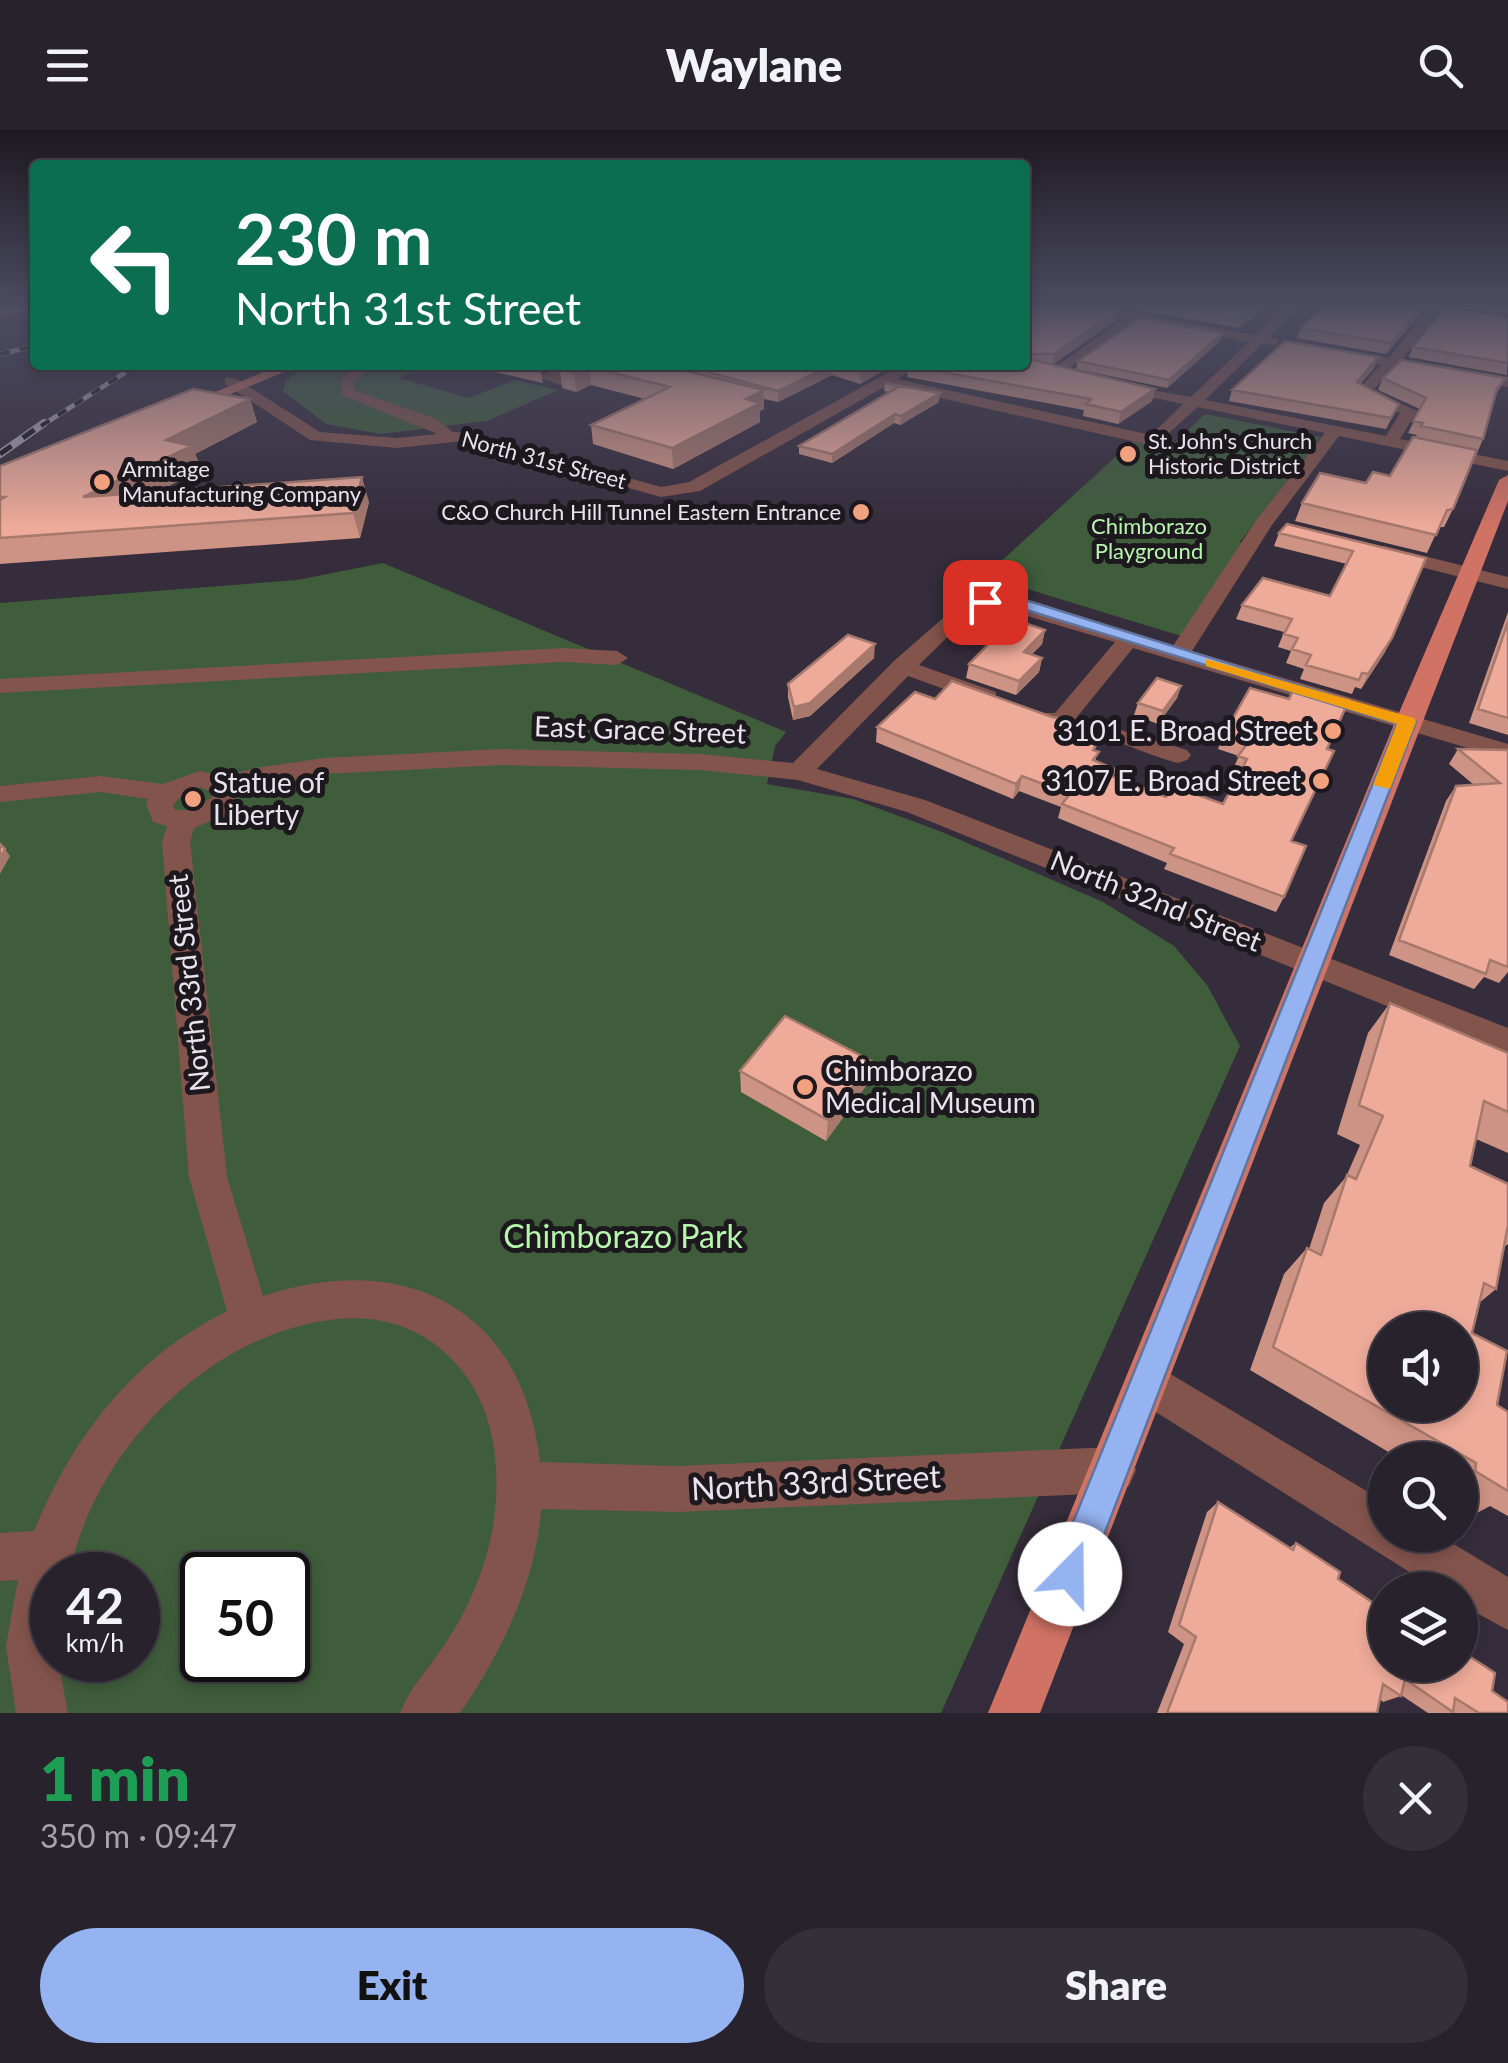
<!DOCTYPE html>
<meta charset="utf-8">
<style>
:root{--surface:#28222d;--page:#342f39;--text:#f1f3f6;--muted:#a5a4aa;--line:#443f49;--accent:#95b2f1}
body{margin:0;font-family:Lato,sans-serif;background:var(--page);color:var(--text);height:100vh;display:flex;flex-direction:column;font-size:38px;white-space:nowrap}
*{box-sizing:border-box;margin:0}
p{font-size:32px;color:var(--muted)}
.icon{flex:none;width:55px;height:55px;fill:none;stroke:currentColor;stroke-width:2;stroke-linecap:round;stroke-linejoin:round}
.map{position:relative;height:1583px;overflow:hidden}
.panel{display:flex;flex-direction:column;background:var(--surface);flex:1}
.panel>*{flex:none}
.top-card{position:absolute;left:30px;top:30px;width:1000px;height:210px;border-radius:10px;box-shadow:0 5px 15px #0003,0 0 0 2px var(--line);background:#0b6e4f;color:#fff;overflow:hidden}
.buttons{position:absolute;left:1368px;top:1182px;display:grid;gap:20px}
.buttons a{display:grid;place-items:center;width:110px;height:110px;border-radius:50%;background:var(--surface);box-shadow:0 5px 15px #0003,0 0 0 2px var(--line);font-size:50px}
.speed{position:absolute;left:30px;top:1422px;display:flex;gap:20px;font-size:50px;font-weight:700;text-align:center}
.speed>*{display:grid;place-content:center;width:130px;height:130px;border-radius:50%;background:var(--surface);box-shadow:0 5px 15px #0003,0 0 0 2px var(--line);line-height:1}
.speed small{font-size:25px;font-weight:400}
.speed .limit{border:5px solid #111;border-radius:15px;background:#fff;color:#111}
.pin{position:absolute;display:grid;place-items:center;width:85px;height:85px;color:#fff;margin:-42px;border-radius:20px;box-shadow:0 5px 15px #0006}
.me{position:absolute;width:110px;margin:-55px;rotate:22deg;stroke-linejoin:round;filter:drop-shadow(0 0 8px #0008)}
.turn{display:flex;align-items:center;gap:35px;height:210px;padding:0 40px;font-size:45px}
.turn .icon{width:130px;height:130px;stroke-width:2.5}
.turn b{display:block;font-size:70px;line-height:85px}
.round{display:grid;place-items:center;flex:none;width:105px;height:105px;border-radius:52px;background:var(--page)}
.summary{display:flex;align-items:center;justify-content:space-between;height:170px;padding:0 40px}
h1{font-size:60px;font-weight:800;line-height:75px;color:#1e9e55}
.cta{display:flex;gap:20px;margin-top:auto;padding:20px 40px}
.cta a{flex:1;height:115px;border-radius:60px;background:var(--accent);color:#111;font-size:40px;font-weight:800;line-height:115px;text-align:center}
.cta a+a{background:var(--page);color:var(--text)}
header{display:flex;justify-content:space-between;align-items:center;height:130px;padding:0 40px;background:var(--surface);font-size:45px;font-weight:800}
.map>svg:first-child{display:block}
.green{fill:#3f5d3b;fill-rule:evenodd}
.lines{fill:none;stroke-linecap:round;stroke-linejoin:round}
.minor{fill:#83544c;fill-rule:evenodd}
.major{fill:#d07264;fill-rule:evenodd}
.rail-far1-casing{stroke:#a8a1ac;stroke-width:5}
.rail-casing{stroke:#a8a1ac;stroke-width:8}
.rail-far1{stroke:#1c181e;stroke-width:4;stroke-dasharray:10;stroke-linecap:butt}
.rail{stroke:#1c181e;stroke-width:5;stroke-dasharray:14;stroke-linecap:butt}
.wall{fill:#cd9384}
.shaded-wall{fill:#a7786c}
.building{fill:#eeab9a;stroke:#a7786c;stroke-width:2.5;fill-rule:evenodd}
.route{fill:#95b2f1;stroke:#61749d;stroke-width:2.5}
.slow{fill:#f59e0b}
.poi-dot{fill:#f1a17d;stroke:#1c181e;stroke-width:4}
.labels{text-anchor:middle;stroke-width:10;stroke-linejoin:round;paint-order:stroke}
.far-poi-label{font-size:22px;fill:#e8e3ec;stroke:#1c181e;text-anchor:start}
.far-street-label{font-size:22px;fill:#e8e3ec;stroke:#1c181e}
.far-park-label{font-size:22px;fill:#b8f6af;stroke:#1c181e}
.street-label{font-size:28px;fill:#e8e3ec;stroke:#1c181e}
.poi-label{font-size:28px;fill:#e8e3ec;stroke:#1c181e;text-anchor:end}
.near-park-label{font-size:32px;fill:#b8f6af;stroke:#1c181e}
.near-street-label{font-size:32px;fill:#e8e3ec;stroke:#1c181e}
</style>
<header><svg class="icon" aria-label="menu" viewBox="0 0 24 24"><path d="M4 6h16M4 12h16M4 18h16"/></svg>Waylane<svg class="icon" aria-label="search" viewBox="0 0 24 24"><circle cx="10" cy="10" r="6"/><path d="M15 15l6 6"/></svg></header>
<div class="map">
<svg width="1508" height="1583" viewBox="0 0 1508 1583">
<rect width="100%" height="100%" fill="#362d3c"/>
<!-- green -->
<path class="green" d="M 312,235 L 429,235 L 399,248 L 469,268 L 515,250 L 558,260 L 487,291 L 380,304 L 326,294 L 283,261 L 287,249 Z
M 1205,284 L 1321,307 L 1240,412 L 1246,418 L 1181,506 L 985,446 L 1135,309 L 1170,317 Z
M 383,433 L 786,602 L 775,616 L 767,654 L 853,669 L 942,702 L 1103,772 L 1174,816 L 1207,855 L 1240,916 L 941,1583 L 0,1583 L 0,473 L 297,450 ZM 52,1445 L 138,1445 L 138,1530 L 52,1530 ZM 202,1445 L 288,1445 L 288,1530 L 202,1530 Z"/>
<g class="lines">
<!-- minor -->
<path class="minor" d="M 1068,177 L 1097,177 L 1256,205 L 1286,177 L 1299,177 L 1269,207 L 1278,209 L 1278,215 L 1262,214 L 1205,270 L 1386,306 L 1400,283 L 1356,262 L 1381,235 L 1331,223 L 1338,219 L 1389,228 L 1429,177 L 1441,177 L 1402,230 L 1508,249 L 1508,257 L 1395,237 L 1372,261 L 1417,281 L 1400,309 L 1508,331 L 1508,341 L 1339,306 L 1272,395 L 1192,521 L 1508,614 L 1508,630 L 1133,518 L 1077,587 L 1187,620 L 1191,625 L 1187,630 L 1178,633 C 1142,624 1106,603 1069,600 C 1055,598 1043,598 1033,588 L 1036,583 L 1055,583 L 1115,512 L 997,477 L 972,483 L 919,535 L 996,562 L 996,572 L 980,572 L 908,546 L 817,639 L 925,670 L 1508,898 L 1508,925 L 907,682 L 798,650 L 700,640 L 502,635 L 324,644 L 240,660 L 225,685 L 194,698 L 190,712 L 227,1047 L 263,1166 C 405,1119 523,1178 540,1332 L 677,1336 L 1113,1317 L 1129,1324 L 1136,1340 L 1129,1356 L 1113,1363 L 677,1382 L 541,1379 C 536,1451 504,1516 465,1576 L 459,1583 L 400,1583 C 410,1557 430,1537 445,1514 C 468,1480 484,1442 492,1402 C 502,1345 497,1282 459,1237 C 424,1195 375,1182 323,1191 C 201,1210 93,1326 69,1445 L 52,1445 L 52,1530 L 58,1530 L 68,1583 L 16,1583 L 6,1516 L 18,1450 L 0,1451 L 0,1403 L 34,1401 C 73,1306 133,1228 227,1181 L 189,1047 L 162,712 L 167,696 L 153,692 L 146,673 L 148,669 L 100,662 L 0,672 L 0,656 L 100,646 L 163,654 L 200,641 L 225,647 L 255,638 L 324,628 L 502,619 L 700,624 L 793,633 L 894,531 L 958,475 L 998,465 L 1173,516 L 1257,389 L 1325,303 L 1198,277 L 1154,316 L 886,256 L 700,361 L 661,367 L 462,311 L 397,318 L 310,310 L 225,254 L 225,248 L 235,248 L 320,302 L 397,308 L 437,304 L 342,265 L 341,249 L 359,235 L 375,235 L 353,253 L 354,260 L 436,289 L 453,302 L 469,303 L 661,357 L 689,352 L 902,235 L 919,235 L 897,249 L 1151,305 L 1183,274 L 1111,259 L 1111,253 L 1191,267 L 1249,212 L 1137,192 L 1056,247 L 1051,240 L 1124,189 ZM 201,657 L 215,665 L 193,680 L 175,680 L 173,675 L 183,664 Z
M 35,226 L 35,234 L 28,233 L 28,227 Z
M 561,235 L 601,235 L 560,255 L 538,247 Z
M 1384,416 L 1508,447 L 1508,459 L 1377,426 L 1377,418 Z
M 563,518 L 617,521 L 628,528 L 617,535 L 563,532 L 0,563 L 0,549 Z
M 1147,1230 L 1385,1372 L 1385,1405 L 1439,1405 L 1508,1447 L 1508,1500 L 1460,1474 L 1460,1460 L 1438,1460 L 1132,1267 L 1125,1252 L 1132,1237 Z"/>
<!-- major -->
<path class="major" d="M 35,177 L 33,180 L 0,187 L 0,179 Z
M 281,235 L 301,235 L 192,280 L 179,277 Z
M 1508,345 L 1508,371 L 1040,1583 L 988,1583 L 1395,592 L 1499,350 Z"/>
<!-- rail-far1 casing -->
<g class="rail-far1-casing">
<path id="rail-far1" d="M 0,224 L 35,216
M 41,296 L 137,235"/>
</g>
<!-- rail casing -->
<g class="rail-casing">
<path id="rail" d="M 0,324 L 44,293"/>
</g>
<!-- rail-far1 -->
<use href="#rail-far1" class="rail-far1"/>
<!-- rail -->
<use href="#rail" class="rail"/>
</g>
<!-- wall -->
<path class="wall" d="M 1025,177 L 1115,191 L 1052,235 L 1155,259 L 1152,271 L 1118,294 L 1083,286 L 1084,280 L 907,247 L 908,236 L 1025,235 Z
M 1120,177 L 1265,177 L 1240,198 Z
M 1324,177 L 1422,177 L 1420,184 L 1386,224 L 1297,208 L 1301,198 Z
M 1447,177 L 1508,177 L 1508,183 Z
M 1508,188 L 1507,245 L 1409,227 L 1413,217 Z
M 1223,203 L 1220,211 L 1167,258 L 1076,239 L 1078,231 Z
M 1378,227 L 1374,238 L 1360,254 L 1399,274 L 1386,299 L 1229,271 L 1232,260 Z
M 473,235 L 553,235 L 541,242 L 543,253 L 473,237 Z
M 570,235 L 894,235 L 860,254 L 832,245 L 778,272 L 764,269 L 764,279 L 760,281 L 760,292 L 673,339 L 593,314 L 591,295 L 645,269 L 591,255 L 576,262 L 562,258 L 560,240 Z
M 1383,248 L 1506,248 L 1495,266 L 1483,309 L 1453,379 L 1444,397 L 1439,397 L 1427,423 L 1295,391 L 1302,373 L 1390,346 L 1415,308 L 1417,305 L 1408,303 L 1420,279 L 1378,260 Z
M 885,253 L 939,272 L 900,295 L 894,293 L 832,333 L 799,324 L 799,316 L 888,262 L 884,261 Z
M 250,269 L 257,292 L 195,324 L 202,339 L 157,362 L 369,372 L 360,408 L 0,434 L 0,336 Z
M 1279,403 L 1426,428 L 1385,522 L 1361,559 L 1355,557 L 1352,564 L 1300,549 L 1304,539 L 1286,533 L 1291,521 L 1278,517 L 1284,502 L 1236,489 L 1242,475 L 1330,466 L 1347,434 L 1274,416 Z
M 1508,482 L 1508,605 L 1469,593 Z
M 1045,500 L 1042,514 L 1031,525 L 1042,528 L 1039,542 L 1016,565 L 966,548 L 969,534 Z
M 874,528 L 810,586 L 793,590 L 788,567 L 788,554 Z
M 1181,556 L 1177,568 L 1158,594 L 1134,585 L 1138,573 Z
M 1052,587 L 1087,593 L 1081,610 L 1096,615 L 1095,620 L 1096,632 L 1114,647 L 1166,667 L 1223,674 L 1239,643 L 1232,641 L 1239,626 L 1218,619 L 1224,604 L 1327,619 L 1291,711 L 1284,767 L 1276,782 L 1164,739 L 1167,733 L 1058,688 L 1061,677 L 1019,661 L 1013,669 L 876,612 L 877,597 Z
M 1458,619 L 1508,620 L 1508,842 L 1499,853 L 1484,847 L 1474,859 L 1389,825 L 1446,671 L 1456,656 L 1474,655 L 1449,634 Z
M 1390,873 L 1508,923 L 1508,1023 L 1476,1009 L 1470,1036 L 1508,1054 L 1508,1114 L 1503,1118 L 1496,1159 L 1479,1173 L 1472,1203 L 1497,1275 L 1508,1282 L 1508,1386 L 1490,1376 L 1477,1383 L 1460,1373 L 1460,1330 L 1402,1330 L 1250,1240 L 1284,1144 L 1307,1118 L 1309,1119 L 1324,1073 L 1346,1047 L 1360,1015 L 1337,1004 L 1368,903 Z
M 740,941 L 868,953 L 826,1011 L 741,962 Z
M 1218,1372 L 1289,1418 L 1296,1413 L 1338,1449 L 1492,1561 L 1508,1583 L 1428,1583 L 1401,1565 L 1401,1566 L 1383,1572 L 1380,1569 L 1377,1583 L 1157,1583 L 1184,1514 L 1168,1502 L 1207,1382 Z"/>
<!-- shaded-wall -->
<path class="shaded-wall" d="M 1256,177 L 1265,177 L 1240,198 L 1243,188 Z
M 1421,177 L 1422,177 L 1420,184 L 1386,224 L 1391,213 Z
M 1117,181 L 1115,191 L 1052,235 L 1054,224 Z
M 1223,203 L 1220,211 L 1167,258 L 1169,250 Z
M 1378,227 L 1374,238 L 1352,263 L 1357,252 Z
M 533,235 L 553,235 L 541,242 Z
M 833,235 L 832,245 L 778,272 L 778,261 Z
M 875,235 L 894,235 L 860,254 L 861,243 Z
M 589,237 L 591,255 L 576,262 L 574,243 Z
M 1155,259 L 1152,271 L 1118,294 L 1121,282 Z
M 764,260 L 764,279 L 760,281 L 760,292 L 673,339 L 672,318 L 746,269 Z
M 940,263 L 939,272 L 900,295 L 901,286 Z
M 250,269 L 257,292 L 195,324 L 202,339 L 96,392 L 83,367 L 166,310 Z
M 895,284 L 894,293 L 832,333 L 832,324 Z
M 362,347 L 369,372 L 360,408 L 353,383 Z
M 1045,500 L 1042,514 L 1021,536 L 1024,522 Z
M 1392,508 L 1385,522 L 1361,559 L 1368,544 Z
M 875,514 L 874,528 L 810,586 L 793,590 L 794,577 Z
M 1042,528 L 1039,542 L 1016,565 L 1019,551 Z
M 1181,556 L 1177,568 L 1158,594 L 1163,581 Z
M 1087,593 L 1083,607 L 1072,623 L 1076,608 Z
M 1022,646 L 1019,661 L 1013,669 L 1016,654 Z
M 5,719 L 10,726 L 0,744 L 0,728 Z
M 871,931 L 868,953 L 826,1011 L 828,990 Z"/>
<!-- building -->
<path class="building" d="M 1025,177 L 1100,177 L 1117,181 L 1054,224 L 1025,224 Z
M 1180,177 L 1256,177 L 1243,188 Z
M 1324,177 L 1421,177 L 1391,213 L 1301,198 Z
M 1444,178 L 1508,188 L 1508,233 L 1413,217 Z
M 1140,188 L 1223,203 L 1169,250 L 1078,231 Z
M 1285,211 L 1378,227 L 1357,252 L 1399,274 L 1391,288 L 1232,260 Z
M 1025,228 L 1155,259 L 1121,282 L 1086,274 L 1091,269 L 908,236 L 910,235 L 1025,235 Z
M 1401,230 L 1506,248 L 1497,259 L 1483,309 L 1421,296 L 1423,293 L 1413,291 L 1426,268 L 1383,248 Z
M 510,235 L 533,235 L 541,242 Z
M 570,235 L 662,235 L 764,260 L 746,269 L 760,273 L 672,318 L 591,295 L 670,257 L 589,237 L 574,243 L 560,240 Z
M 682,235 L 831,235 L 778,261 Z
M 834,235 L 875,235 L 861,243 Z
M 885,253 L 940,263 L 901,286 L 895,284 L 832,324 L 799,316 L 898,257 Z
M 193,259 L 250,269 L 166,310 L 192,316 L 83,367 L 362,347 L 353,383 L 0,408 L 0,370 L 5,367 L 0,367 L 0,336 Z
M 1413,307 L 1477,320 L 1453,379 L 1447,380 L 1436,405 L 1302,373 L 1320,343 L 1366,353 L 1373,342 L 1390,346 Z
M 1287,394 L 1426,428 L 1392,508 L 1368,544 L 1362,543 L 1359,550 L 1306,535 L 1311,525 L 1292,519 L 1298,508 L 1284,504 L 1292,489 L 1242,475 L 1263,448 L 1330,466 L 1353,421 L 1279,403 Z
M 1013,489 L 1045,500 L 1024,522 L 1042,528 L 1019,551 L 969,534 Z
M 1508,492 L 1508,588 L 1478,579 Z
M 848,505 L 875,514 L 810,573 L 794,577 L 788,554 Z
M 1157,548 L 1181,556 L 1163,581 L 1138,573 Z
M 952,551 L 1052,587 L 1087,593 L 1076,608 L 1096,615 L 1093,620 L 1099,622 L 1093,630 L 1117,640 L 1112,646 L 1166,667 L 1173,656 L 1223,674 L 1247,629 L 1238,626 L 1248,613 L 1224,604 L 1250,558 L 1289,569 L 1296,554 L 1349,570 L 1327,619 L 1334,621 L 1291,711 L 1306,716 L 1284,767 L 1170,724 L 1174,718 L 1062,674 L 1070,664 L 1022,646 L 1016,654 L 877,597 L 915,562 L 935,569 Z
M 1458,619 L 1508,620 L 1508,837 L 1490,830 L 1486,844 L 1399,810 L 1456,656 L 1500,653 Z
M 0,714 L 5,719 L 0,728 Z
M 1390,873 L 1508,923 L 1508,982 L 1484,971 L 1470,1036 L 1508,1054 L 1508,1095 L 1496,1159 L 1484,1153 L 1472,1203 L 1507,1221 L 1497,1275 L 1508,1282 L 1508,1361 L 1475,1341 L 1476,1333 L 1273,1217 L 1307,1118 L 1321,1125 L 1347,1045 L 1356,1049 L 1383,986 L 1359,975 ZM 1385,1200 L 1460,1200 L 1460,1275 L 1385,1275 Z
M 785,886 L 871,931 L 828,990 L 740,941 Z
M 1218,1372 L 1293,1420 L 1296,1413 L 1340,1442 L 1338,1449 L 1385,1481 L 1385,1535 L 1460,1535 L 1460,1520 L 1495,1543 L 1492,1561 L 1508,1572 L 1508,1583 L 1479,1583 L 1455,1568 L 1453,1582 L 1405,1549 L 1401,1566 L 1383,1554 L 1377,1583 L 1167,1583 L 1196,1507 L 1179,1495 Z"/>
<!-- sky -->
<linearGradient id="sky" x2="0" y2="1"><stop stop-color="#1e1921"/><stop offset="0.44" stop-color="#4c4c61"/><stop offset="1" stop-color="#4c4c61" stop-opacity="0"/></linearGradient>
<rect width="1508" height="399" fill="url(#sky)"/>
<!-- route -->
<path class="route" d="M 985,468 L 1019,468 L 1416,592 L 1089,1444 L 1084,1457 L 1070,1462 L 1057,1457 L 1052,1444 L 1397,594 L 1013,476 L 980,476 L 980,469 Z"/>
<!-- slow -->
<path class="slow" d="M 1206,529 L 1414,588 L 1416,592 L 1390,659 L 1373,655 L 1397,594 L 1206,536 Z"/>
<!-- markers -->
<g class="poi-dot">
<circle cx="1128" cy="324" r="10"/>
<circle cx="102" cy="352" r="10"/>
<circle cx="861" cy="382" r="10"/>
<circle cx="1333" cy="601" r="10"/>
<circle cx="1321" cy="651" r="10"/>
<circle cx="193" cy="669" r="10"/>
<circle cx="805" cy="957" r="10"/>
</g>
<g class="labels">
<!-- far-poi labels -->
<g class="far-poi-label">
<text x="1148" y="319">St. John's Church<tspan x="1148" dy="25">Historic District</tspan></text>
<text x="122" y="347">Armitage<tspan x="122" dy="25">Manufacturing Company</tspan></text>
<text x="841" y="390" text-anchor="end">C&amp;O Church Hill Tunnel Eastern Entrance</text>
</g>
<!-- far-street labels -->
<g class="far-street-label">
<text transform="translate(544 330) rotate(15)" y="8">North 31st Street</text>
</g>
<!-- far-park labels -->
<g class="far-park-label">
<text x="1149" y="404">Chimborazo<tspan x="1149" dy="25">Playground</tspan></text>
</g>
<!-- street labels -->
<g class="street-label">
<text transform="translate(640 600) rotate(2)" y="10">East Grace Street</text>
<text transform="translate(1156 771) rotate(22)" y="10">North 32nd Street</text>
<text transform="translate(189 853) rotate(-96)" y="10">North 33rd Street</text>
</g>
<!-- poi labels -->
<g class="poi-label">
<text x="1313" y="611">3101 E. Broad Street</text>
<text x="1301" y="661">3107 E. Broad Street</text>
<text x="213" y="663" text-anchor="start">Statue of<tspan x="213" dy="32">Liberty</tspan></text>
<text x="825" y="951" text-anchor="start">Chimborazo<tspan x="825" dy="32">Medical Museum</tspan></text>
</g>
<!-- near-park labels -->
<g class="near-park-label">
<text x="623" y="1118">Chimborazo Park</text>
</g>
<!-- near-street labels -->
<g class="near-street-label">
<text transform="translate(816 1353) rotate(-3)" y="11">North 33rd Street</text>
</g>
</g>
</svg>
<div class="buttons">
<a><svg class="icon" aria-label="sound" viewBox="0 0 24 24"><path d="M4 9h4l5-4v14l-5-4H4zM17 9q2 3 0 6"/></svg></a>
<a><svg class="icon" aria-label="search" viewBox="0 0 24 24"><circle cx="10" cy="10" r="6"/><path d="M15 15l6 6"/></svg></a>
<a><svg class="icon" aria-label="layers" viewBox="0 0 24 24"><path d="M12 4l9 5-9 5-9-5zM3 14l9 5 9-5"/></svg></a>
</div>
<div class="speed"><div>42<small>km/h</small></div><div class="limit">50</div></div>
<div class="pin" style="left:985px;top:472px;background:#d93025"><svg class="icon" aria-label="arrive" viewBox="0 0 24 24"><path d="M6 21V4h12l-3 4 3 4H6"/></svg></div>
<svg class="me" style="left:1070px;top:1444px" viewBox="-20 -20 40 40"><circle r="19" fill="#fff"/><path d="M0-13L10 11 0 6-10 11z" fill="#95b2f1"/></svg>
<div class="top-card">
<div class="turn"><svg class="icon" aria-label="left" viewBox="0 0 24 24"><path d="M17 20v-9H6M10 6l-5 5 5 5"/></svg><div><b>230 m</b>North 31st Street</div></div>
</div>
</div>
<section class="panel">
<div class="summary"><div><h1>1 min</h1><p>350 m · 09:47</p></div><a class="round"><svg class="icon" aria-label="close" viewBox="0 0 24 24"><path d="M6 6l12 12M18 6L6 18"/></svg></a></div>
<div class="cta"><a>Exit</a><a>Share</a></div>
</section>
